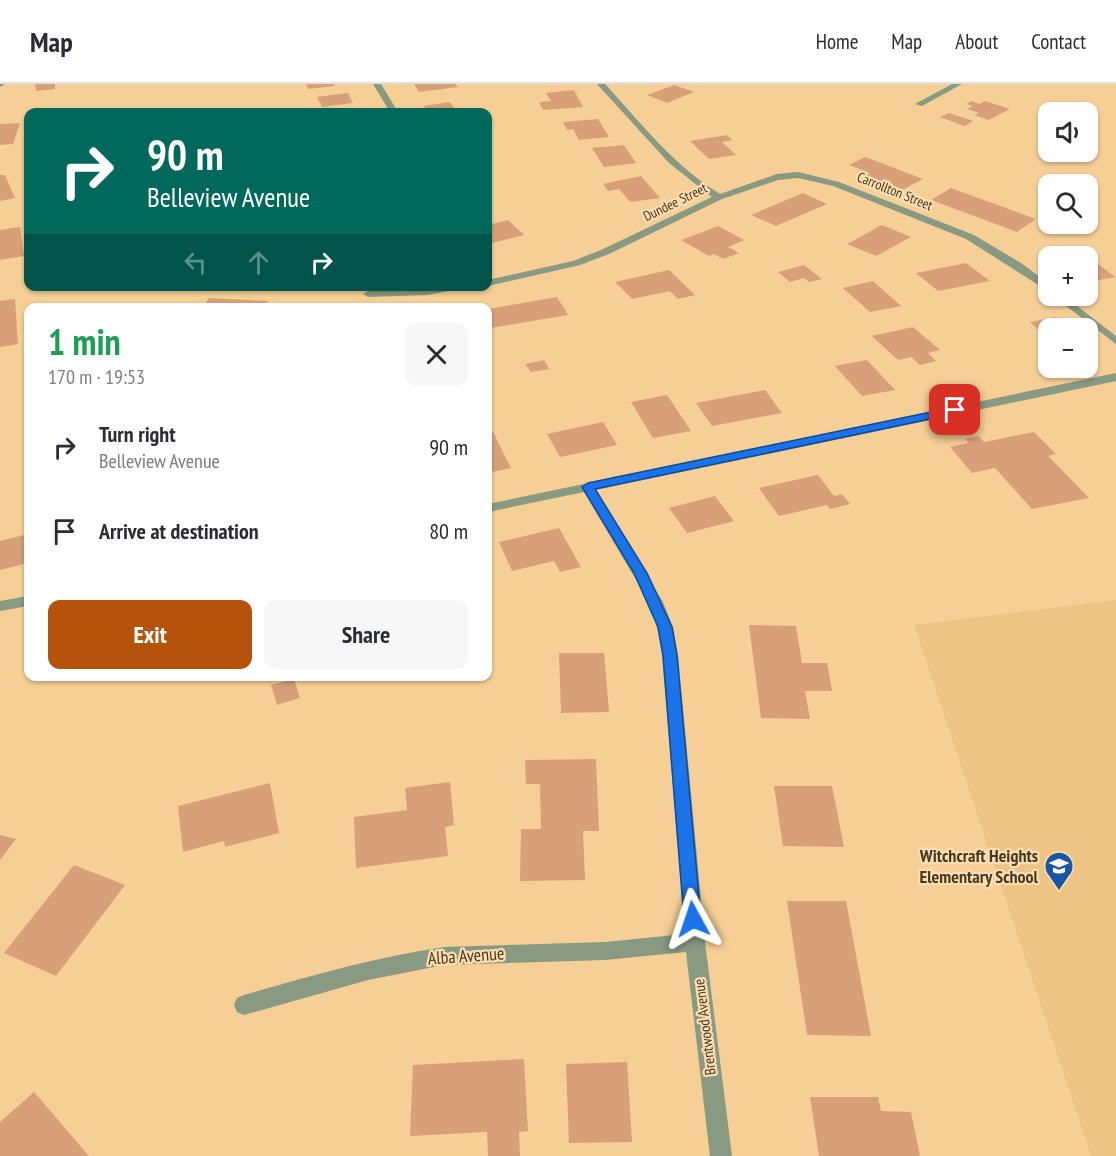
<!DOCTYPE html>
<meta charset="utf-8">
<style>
:root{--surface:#fff;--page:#f7f7f7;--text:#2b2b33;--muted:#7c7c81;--line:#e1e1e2;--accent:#b45309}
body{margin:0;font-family:"PT Sans Narrow",sans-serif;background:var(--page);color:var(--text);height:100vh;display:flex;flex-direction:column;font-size:22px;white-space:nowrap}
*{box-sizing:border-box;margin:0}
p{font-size:20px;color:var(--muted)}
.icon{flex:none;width:33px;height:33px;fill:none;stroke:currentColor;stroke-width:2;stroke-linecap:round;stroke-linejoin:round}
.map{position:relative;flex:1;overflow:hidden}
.drawer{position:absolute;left:24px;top:219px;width:468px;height:378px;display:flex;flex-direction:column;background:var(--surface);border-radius:12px;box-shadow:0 2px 4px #0004}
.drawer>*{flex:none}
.guide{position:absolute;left:24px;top:24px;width:468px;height:183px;border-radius:12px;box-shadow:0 2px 4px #0004;background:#00695c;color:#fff;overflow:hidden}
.controls{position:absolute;left:1038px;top:18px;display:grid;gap:12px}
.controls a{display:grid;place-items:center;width:60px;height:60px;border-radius:12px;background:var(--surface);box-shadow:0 2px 4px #0004;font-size:30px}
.pin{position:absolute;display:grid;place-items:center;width:51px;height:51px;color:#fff;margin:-26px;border-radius:12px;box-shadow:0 3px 9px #0006}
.me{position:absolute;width:66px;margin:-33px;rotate:355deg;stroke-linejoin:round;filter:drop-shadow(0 0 4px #0008)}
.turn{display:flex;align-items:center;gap:21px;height:126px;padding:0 24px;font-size:27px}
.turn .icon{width:78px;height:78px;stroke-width:2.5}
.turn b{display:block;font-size:42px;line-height:51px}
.lanes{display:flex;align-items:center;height:57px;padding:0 24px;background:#0003;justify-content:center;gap:30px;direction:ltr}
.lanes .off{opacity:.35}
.round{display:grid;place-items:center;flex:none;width:63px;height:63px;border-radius:12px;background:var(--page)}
.headline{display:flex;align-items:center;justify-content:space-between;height:102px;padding:0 24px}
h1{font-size:36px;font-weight:700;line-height:45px;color:#1e9e55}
.action{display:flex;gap:12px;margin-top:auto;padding:12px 24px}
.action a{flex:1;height:69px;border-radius:12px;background:var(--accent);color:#fff;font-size:24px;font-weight:700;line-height:69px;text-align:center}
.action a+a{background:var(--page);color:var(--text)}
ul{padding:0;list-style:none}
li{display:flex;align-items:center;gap:18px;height:84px;padding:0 24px}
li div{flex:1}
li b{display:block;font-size:22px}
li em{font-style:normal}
header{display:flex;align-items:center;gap:36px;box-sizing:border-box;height:84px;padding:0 30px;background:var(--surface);border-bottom:2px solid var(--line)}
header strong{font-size:28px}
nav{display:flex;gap:33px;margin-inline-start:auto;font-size:21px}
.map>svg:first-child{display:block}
.built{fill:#eec484}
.building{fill:#d7a078}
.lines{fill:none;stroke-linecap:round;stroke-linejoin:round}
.minor{fill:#889a81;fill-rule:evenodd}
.route{fill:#1a73e8;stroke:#114b97;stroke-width:1.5}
.labels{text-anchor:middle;stroke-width:4.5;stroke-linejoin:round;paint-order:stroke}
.far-street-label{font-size:14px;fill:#483821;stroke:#fcdeb1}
.street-label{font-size:15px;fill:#483821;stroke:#fcdeb1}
.near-poi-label{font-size:18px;font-weight:bold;fill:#483821;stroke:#fcdeb1;text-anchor:end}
.near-street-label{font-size:18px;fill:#483821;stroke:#fcdeb1}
</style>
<header>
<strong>Map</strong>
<nav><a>Home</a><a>Map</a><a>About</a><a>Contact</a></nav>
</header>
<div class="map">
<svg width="1116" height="1072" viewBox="0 0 1116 1072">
<rect width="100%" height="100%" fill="#f5cf96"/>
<!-- built -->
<path class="built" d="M 1116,516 L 1116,1072 L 1091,1072 L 914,541 Z"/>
<!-- building -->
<path class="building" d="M 35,0 L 55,0 L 55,5 L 36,7 Z
M 306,0 L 334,0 L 335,2 L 308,5 Z
M 414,0 L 455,0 L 458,3 L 419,8 Z
M 674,1 L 694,8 L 667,19 L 647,11 Z
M 574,6 L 583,23 L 543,26 L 539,18 L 551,17 L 546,9 Z
M 348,9 L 353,19 L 322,23 L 317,13 Z
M 972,17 L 979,20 L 985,17 L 1010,25 L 989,36 L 974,31 L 979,29 L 967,25 L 973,22 L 966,20 Z
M 450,18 L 457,28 L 428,28 L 424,22 Z
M 949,29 L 973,37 L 964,42 L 940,33 Z
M 598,35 L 609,53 L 579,56 L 573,45 L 567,46 L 563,38 Z
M 20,39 L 13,60 L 0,61 L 0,40 Z
M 727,51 L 732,56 L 722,58 L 736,71 L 709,75 L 690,57 Z
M 624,61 L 636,79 L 604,83 L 592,64 Z
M 865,73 L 923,95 L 902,106 L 865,92 L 870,89 L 849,81 Z
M 0,91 L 5,91 L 15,114 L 0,117 Z
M 641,92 L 660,114 L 630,118 L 619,105 L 608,107 L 603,100 Z
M 951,104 L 1036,135 L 1017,148 L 931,116 Z
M 803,109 L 827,120 L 776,142 L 751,131 Z
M 508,136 L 524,151 L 488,160 L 488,141 Z
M 882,141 L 911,153 L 876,172 L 847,160 Z
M 718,142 L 744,156 L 728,163 L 739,169 L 723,175 L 714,170 L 709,172 L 681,156 Z
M 20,143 L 24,172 L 0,176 L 0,146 Z
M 1078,165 L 1088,172 L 1115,193 L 1088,198 L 1088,172 L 1054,172 L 1050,170 Z
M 966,179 L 990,197 L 938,207 L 916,189 Z
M 804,181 L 822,195 L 809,198 L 804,194 L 790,198 L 778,188 Z
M 669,186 L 695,211 L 678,215 L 670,207 L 632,215 L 615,198 Z
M 873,197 L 901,222 L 870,228 L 843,204 Z
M 557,213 L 568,231 L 490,244 L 488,239 L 488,225 Z
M 209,214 L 268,217 L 264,224 L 203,222 Z
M 15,215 L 18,260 L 0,263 L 0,217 Z
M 1056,233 L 1069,244 L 1048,244 L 1048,255 L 1030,238 Z
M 913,243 L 940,266 L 928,269 L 936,277 L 920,281 L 911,273 L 898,276 L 872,252 Z
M 544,276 L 549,285 L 531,288 L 525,280 Z
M 867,276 L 895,306 L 862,312 L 835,282 Z
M 765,306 L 782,329 L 712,342 L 696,319 Z
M 667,311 L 691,347 L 653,354 L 631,318 Z
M 603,338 L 617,361 L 560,373 L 547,350 Z
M 493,348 L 511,384 L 488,389 L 488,349 Z
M 1034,348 L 1056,370 L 1048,372 L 1089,414 L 1032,425 L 995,384 L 972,389 L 950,363 L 969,359 L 965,355 L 979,352 L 984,358 Z
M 818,391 L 834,412 L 842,410 L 850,420 L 830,425 L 827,421 L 779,432 L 759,404 Z
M 715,412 L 734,437 L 687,449 L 669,424 Z
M 559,444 L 581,483 L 560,488 L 554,477 L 512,487 L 499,458 Z
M 28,450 L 28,479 L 0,486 L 0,457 Z
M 749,541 L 796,542 L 802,579 L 827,579 L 832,607 L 805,607 L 810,635 L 761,634 Z
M 559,569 L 604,569 L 609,628 L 561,629 Z
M 294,595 L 300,614 L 277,621 L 271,601 Z
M 596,675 L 599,747 L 583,747 L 585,796 L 520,797 L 521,745 L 541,745 L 540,700 L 526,700 L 525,676 Z
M 450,698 L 454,741 L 445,743 L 448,772 L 356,784 L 354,733 L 407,726 L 405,704 Z
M 270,699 L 279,749 L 225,763 L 224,757 L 183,768 L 178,722 Z
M 774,702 L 832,702 L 844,763 L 783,762 Z
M 0,751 L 16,755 L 0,776 Z
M 74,781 L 125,801 L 56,892 L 4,869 Z
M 787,817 L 846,817 L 871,952 L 807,951 Z
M 524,975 L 528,1047 L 519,1048 L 520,1072 L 488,1072 L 487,1048 L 410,1052 L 413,981 Z
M 627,978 L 632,1058 L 569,1059 L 566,980 Z
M 34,1008 L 89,1072 L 0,1072 L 0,1038 Z
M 810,1013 L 878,1013 L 881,1027 L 911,1028 L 920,1072 L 819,1072 Z"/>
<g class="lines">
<!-- minor -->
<path class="minor" d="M 0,0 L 5,0 L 0,3 Z
M 373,0 L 381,0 L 398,28 L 390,28 Z
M 597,0 L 605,0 C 641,39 674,82 720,110 L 777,90 L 798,88 L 839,98 L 974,151 L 1021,179 L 1048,199 L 1048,207 L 966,155 L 833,102 L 798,94 L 778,96 L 722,115 L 609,170 L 580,181 L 488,202 L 488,196 L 573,177 L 601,166 L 712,113 L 669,79 Z
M 952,0 L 962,0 L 922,22 L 915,20 Z
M 443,202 L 473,202 L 428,211 L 368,213 L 363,210 L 368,207 Z
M 1053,212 L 1064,212 L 1116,252 L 1116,260 Z
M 1116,289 L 1116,297 L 596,406 L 663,518 L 673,543 L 678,571 L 705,858 L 732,1072 L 710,1072 L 686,868 L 605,876 L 444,881 L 368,896 L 244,931 L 237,928 L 234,921 L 237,914 L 244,911 C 310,892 376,873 444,863 L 605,858 L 685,850 L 662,571 L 657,543 L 649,518 L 584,408 L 488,428 L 488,420 Z
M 28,512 L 28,522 L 0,527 L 0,517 Z"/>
</g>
<!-- route -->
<path class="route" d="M 955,323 L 961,326 L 959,329 L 595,405 L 647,489 L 672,543 L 677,571 L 701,835 L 699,841 L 693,843 L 687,841 L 684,835 L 663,571 L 658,543 L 634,489 L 582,403 L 588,399 Z"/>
<!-- icons -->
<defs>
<g id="school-pin" transform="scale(1.5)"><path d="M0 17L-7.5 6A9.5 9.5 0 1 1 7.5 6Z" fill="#1955a6" stroke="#fcdeb1"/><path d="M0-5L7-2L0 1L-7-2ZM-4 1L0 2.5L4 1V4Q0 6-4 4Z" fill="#fff"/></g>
</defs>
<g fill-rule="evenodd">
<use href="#school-pin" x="1059" y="782"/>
</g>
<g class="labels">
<!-- far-street labels -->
<g class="far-street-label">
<text transform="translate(895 107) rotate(22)" y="5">Carrollton Street</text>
<text transform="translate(675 118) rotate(-26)" y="5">Dundee Street</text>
</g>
<!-- street labels -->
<g class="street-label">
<text transform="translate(705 943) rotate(-97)" y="5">Brentwood Avenue</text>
</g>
<!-- near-poi labels -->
<g class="near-poi-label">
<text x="1038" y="778">Witchcraft Heights<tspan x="1038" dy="21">Elementary School</tspan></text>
</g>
<!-- near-street labels -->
<g class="near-street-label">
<text transform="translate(466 872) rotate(-4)" y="6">Alba Avenue</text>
</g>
</g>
</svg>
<div class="controls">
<a><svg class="icon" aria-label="sound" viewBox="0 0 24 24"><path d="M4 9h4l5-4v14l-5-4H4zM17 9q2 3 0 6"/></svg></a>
<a><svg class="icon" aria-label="search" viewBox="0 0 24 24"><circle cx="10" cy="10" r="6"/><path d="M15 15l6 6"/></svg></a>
<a>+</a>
<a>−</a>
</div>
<div class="pin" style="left:955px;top:326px;background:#d93025"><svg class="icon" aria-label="arrive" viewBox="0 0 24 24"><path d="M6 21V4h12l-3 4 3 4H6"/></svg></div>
<svg class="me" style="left:693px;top:835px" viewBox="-20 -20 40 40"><path d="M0-17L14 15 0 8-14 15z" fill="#1a73e8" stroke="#fff" stroke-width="4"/></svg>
<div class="guide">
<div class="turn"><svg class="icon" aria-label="right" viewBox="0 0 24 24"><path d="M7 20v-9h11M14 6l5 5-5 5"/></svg><div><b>90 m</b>Belleview Avenue</div></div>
<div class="lanes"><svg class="icon off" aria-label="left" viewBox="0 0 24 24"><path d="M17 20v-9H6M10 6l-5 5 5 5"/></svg><svg class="icon off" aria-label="ahead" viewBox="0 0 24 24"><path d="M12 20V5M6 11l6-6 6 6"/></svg><svg class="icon" aria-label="right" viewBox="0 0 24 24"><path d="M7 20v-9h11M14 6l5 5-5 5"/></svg></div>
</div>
<section class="drawer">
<div class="headline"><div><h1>1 min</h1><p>170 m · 19:53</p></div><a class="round"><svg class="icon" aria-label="close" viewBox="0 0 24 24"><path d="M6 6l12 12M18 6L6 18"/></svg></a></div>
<ul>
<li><svg class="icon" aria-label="right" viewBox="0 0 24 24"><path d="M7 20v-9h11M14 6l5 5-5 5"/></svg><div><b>Turn right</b><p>Belleview Avenue</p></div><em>90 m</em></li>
<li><svg class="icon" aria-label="arrive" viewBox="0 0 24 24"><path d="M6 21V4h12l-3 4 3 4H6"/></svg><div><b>Arrive at destination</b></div><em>80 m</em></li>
</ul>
<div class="action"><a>Exit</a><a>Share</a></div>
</section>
</div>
